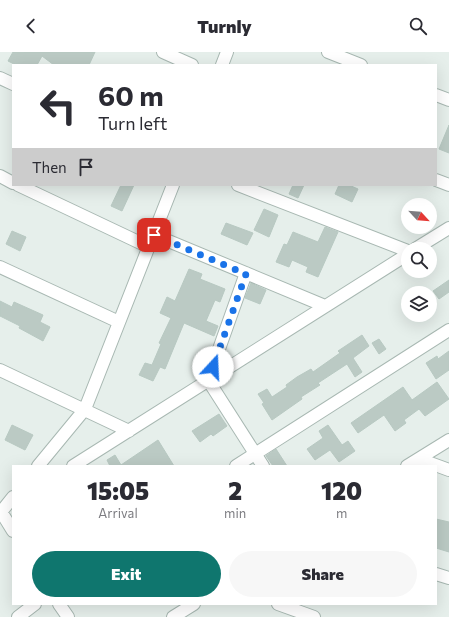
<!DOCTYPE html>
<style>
:root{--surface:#fff;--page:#f7f7f7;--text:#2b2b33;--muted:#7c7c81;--accent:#0f766e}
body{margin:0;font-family:Commissioner,sans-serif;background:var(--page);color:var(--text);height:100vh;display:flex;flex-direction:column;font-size:15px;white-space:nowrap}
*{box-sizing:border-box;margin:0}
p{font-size:13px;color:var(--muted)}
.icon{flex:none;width:22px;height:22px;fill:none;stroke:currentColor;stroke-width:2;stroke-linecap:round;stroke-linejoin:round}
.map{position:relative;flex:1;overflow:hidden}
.sheet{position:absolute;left:12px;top:413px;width:425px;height:140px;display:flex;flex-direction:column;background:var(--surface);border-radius:0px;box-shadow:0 4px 16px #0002}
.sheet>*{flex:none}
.hud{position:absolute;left:12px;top:12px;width:425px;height:122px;border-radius:0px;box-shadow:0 4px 16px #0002;background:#fff;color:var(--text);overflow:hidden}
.needle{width:26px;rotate:116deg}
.fabs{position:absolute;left:401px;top:146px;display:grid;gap:8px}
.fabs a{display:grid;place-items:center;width:36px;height:36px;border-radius:50%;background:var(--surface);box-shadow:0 4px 16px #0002;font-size:20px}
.pin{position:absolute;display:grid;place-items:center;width:34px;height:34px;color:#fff;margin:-17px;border-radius:8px;box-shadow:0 2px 6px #0006}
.me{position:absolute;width:44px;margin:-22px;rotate:20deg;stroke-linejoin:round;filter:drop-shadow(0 0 3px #0008)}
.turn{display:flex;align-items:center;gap:14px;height:84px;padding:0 20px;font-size:18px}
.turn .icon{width:52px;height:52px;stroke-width:2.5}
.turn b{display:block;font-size:28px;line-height:34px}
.then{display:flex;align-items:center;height:38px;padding:0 20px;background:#0003;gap:8px;font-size:15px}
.eta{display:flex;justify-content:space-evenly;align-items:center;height:68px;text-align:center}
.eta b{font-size:24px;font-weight:800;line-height:28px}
.cta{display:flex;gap:8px;margin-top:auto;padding:8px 20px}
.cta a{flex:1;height:46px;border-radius:24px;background:var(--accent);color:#fff;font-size:16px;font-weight:800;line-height:46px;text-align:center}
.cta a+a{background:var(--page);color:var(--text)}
header{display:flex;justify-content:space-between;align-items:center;height:52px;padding:0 20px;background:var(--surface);font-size:18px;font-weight:800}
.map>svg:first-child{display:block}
.building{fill:#bbcac4;stroke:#b8c9c2}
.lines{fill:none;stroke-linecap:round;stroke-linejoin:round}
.minor-casing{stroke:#a8b8b2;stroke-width:14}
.minor{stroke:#fff;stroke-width:12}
.route{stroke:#1a73e8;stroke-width:7;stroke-dasharray:0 12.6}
</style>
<header><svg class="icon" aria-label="back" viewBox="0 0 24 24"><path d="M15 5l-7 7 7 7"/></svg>Turnly<svg class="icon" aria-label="search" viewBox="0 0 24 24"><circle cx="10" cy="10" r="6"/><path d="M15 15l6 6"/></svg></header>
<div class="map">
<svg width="449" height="565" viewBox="0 0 449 565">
<rect width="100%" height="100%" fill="#e6efeb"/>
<!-- building -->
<path class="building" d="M 13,0 L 95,0 L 89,13 L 54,13 L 42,4 L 37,13 L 16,13 L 8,9 Z
M 449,73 L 449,101 L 439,97 Z
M 121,133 L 134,133 L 122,159 L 111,154 Z
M 293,133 L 304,133 L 298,146 L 289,142 Z
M 339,133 L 349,133 L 358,137 L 352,150 L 335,142 Z
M 264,157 L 278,163 L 269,185 L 254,178 Z
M 226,171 L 253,181 L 247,193 L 221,182 Z
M 325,175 L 338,180 L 318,225 L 306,220 L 308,215 L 292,208 L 289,215 L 276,210 L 284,192 L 287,193 L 293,180 L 318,190 Z
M 12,179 L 26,185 L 20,199 L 6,192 Z
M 189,217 L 202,222 L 200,227 L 225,237 L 220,250 L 215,248 L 206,269 L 218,274 L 214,284 L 184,271 L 165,317 L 160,315 L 153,329 L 139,323 L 145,311 L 152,313 L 161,292 L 159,291 L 171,266 L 160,261 L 167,245 L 175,249 Z
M 449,228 L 449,240 L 439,247 L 433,239 Z
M 251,231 L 266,238 L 260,252 L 245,246 Z
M 0,249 L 12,255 L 14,250 L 43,263 L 40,270 L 50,275 L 43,289 L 19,276 L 20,274 L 0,264 Z
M 362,283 L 369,294 L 353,306 L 362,320 L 355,325 L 347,312 L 318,331 L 320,333 L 301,345 L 302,347 L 272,368 L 262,352 L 264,351 L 258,342 L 267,337 L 272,345 L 287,335 L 286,333 L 297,325 L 311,317 L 313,320 L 340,301 L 338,299 Z
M 379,287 L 386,297 L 379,302 L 372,291 Z
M 449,299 L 449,318 L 436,327 L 426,311 L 437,304 L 438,307 Z
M 437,330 L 449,347 L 425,364 L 419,357 L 404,368 L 406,371 L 395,379 L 384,363 L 358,381 L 351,371 L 403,335 L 412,348 Z
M 219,362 L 227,374 L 213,384 L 211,382 L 200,390 L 192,379 Z
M 12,373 L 33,383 L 25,398 L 5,388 Z
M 328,373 L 342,393 L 348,389 L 355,399 L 339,410 L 330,398 L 315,408 L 307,397 L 323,386 L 319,379 Z
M 158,388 L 174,414 L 110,414 L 107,408 L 115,403 L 121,413 Z
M 276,397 L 287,414 L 273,414 L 266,404 Z
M 436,467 L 449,470 L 449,500 L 436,496 Z"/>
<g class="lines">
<!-- minor casing -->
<g class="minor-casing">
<path id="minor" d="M 163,0 L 192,13
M 328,0 L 361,13
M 222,13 L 227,0
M 0,26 L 13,32
M 436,43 L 449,48
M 0,124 L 13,131
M 436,128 L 449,133
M 18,133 L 149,195
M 238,133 L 408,199
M 154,183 L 325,254
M 415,197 L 449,176
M 0,215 L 119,270
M 246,221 L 208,328 L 263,414
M 0,318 L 129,379
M 419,407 L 449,418
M 38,414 L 85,357 L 173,133
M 73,414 L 408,202
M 236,414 L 449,278
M 407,414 L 449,388
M 0,458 L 13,479
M 1,460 L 13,445
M 436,522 L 449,526
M 59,552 L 68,565
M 278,552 L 314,565
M 18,565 L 35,552
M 173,565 L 194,552"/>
</g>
<!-- minor -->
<use href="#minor" class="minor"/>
</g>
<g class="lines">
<!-- route -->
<path class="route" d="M 154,183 L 246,222 L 213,315"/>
</g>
</svg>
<div class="fabs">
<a><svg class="needle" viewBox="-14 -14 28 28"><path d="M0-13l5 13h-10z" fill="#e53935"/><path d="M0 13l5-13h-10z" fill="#7c7c81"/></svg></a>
<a><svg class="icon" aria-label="search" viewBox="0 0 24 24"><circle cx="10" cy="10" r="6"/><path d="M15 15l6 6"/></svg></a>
<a><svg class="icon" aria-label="layers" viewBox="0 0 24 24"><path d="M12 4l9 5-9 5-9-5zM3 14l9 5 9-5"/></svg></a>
</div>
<div class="pin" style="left:154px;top:183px;background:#d93025"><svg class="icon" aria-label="arrive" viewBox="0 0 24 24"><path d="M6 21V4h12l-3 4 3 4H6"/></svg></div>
<svg class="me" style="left:213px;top:315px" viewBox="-20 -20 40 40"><circle r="19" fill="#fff"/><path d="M0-13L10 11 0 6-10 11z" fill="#1a73e8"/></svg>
<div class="hud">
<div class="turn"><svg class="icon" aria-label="left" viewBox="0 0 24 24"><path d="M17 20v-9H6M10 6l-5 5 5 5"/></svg><div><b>60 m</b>Turn left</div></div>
<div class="then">Then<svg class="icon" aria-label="arrive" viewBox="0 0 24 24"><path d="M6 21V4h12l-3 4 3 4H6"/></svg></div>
</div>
<section class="sheet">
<div class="eta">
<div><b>15:05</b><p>Arrival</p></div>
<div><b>2</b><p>min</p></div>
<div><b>120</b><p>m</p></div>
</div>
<div class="cta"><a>Exit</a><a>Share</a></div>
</section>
</div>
